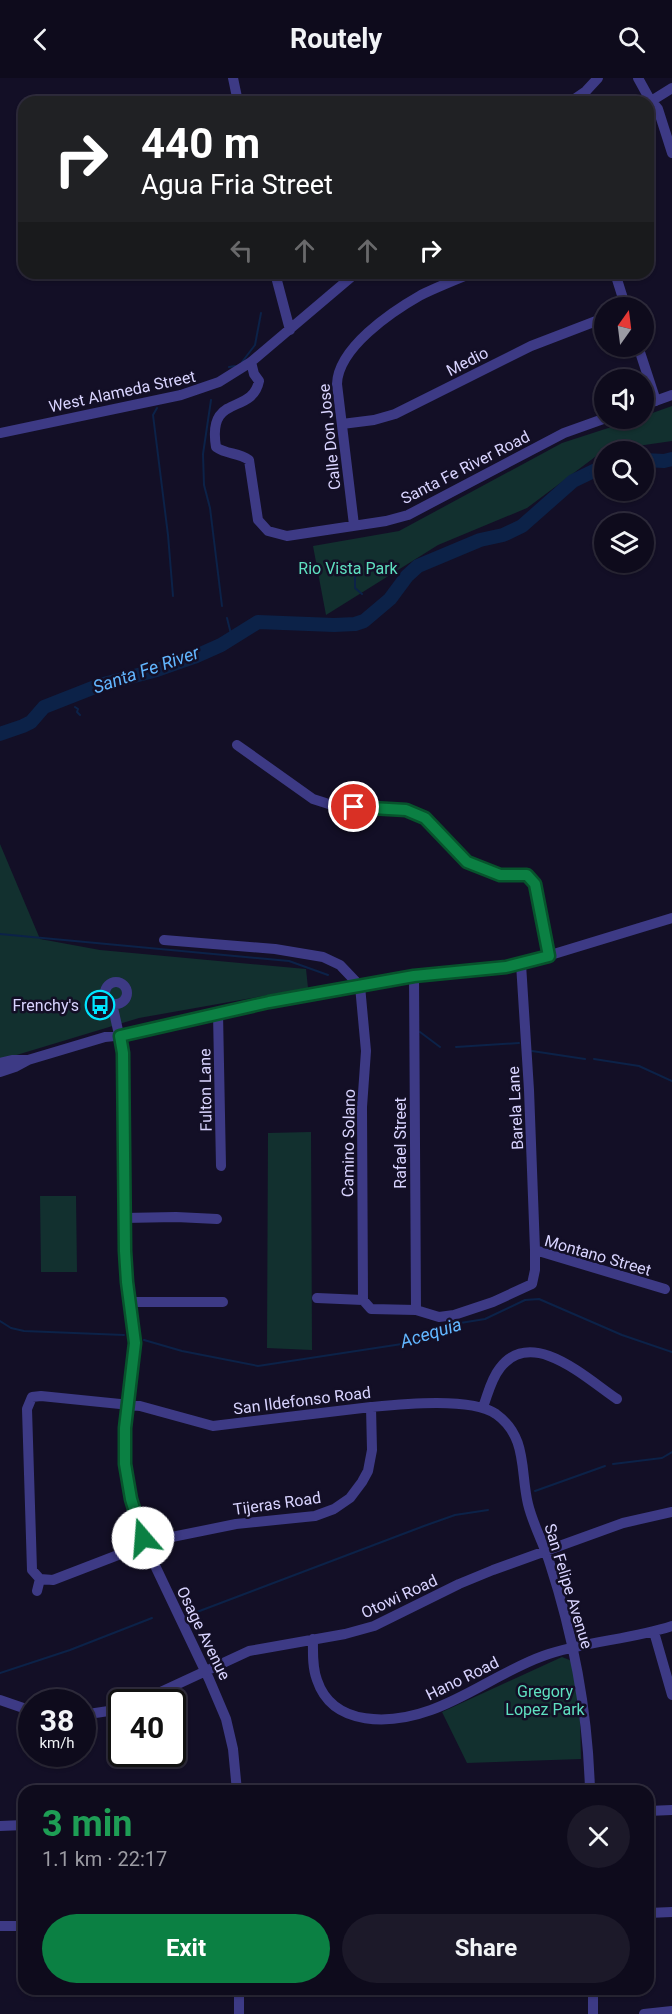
<!DOCTYPE html>
<meta charset="utf-8">
<style>
:root{--surface:#0e0b1c;--page:#1c1929;--text:#f1f3f6;--muted:#9b9ba3;--line:#2e2b3b;--accent:#0b8043}
body{margin:0;font-family:Roboto,sans-serif;background:var(--page);color:var(--text);height:100vh;display:flex;flex-direction:column;font-size:22px;white-space:nowrap}
*{box-sizing:border-box;margin:0}
p{font-size:20px;color:var(--muted)}
.icon{flex:none;width:33px;height:33px;fill:none;stroke:currentColor;stroke-width:2;stroke-linecap:round;stroke-linejoin:round}
.map{position:relative;flex:1;overflow:hidden}
.drawer{position:absolute;left:18px;top:1707px;width:636px;height:210px;display:flex;flex-direction:column;background:var(--surface);border-radius:18px;box-shadow:0 2px 4px #0004,0 0 0 2px var(--line)}
.drawer>*{flex:none}
.hud{position:absolute;left:18px;top:18px;width:636px;height:183px;border-radius:18px;box-shadow:0 2px 4px #0004,0 0 0 2px var(--line);background:#202124;color:#fff;overflow:hidden}
.needle{width:39px;rotate:14deg}
.tools{position:absolute;left:594px;top:219px;display:grid;gap:12px}
.tools a{display:grid;place-items:center;width:60px;height:60px;border-radius:50%;background:var(--surface);box-shadow:0 2px 4px #0004,0 0 0 2px var(--line);font-size:30px}
.speed{position:absolute;left:18px;top:1611px;display:flex;gap:12px;font-size:30px;font-weight:700;text-align:center}
.speed>*{display:grid;place-content:center;width:78px;height:78px;border-radius:50%;background:var(--surface);box-shadow:0 2px 4px #0004,0 0 0 2px var(--line);line-height:1}
.speed small{font-size:15px;font-weight:400}
.speed .limit{border:3px solid #111;border-radius:9px;background:#fff;color:#111}
.pin{position:absolute;display:grid;place-items:center;width:51px;height:51px;color:#fff;margin:-26px;border:3px solid #fff;border-radius:50%;box-shadow:0 2px 6px #0007}
.me{position:absolute;width:66px;margin:-33px;rotate:342deg;stroke-linejoin:round;filter:drop-shadow(0 0 4px #0008)}
.turn{display:flex;align-items:center;gap:21px;height:126px;padding:0 24px;font-size:27px}
.turn .icon{width:78px;height:78px;stroke-width:2.5}
.turn b{display:block;font-size:42px;line-height:51px}
.lanes{display:flex;align-items:center;height:57px;padding:0 24px;background:#0003;justify-content:center;gap:30px;direction:ltr}
.lanes .off{opacity:.35}
.round{display:grid;place-items:center;flex:none;width:63px;height:63px;border-radius:32px;background:var(--page)}
.head{display:flex;align-items:center;justify-content:space-between;height:102px;padding:0 24px}
h1{font-size:36px;font-weight:700;line-height:45px;color:#1e9e55}
.action{display:flex;gap:12px;margin-top:auto;padding:12px 24px}
.action a{flex:1;height:69px;border-radius:36px;background:var(--accent);color:#fff;font-size:24px;font-weight:700;line-height:69px;text-align:center}
.action a+a{background:var(--page);color:var(--text)}
header{display:flex;justify-content:space-between;align-items:center;height:78px;padding:0 24px;background:var(--surface);font-size:27px;font-weight:700}
.map>svg:first-child{display:block}
.green{fill:#12302f}
.lines{fill:none;stroke-linecap:round;stroke-linejoin:round}
.stream{stroke:#0c2248;stroke-width:2}
.river{stroke:#0c2248;stroke-width:14}
.minor{stroke:#3d3a85;stroke-width:10}
.route-casing{stroke:#07532c;stroke-width:15}
.route{stroke:#0b8043;stroke-width:10}
.labels{text-anchor:middle;stroke-width:5;stroke-linejoin:round;paint-order:stroke}
.street-label{font-size:16px;fill:#d9d4ff;stroke:#130f26}
.park-label{font-size:16px;fill:#5fe0c0;stroke:#130f26}
.poi-label{font-size:16px;fill:#d9d4ff;stroke:#130f26;text-anchor:end}
.water-label{font-size:18px;font-style:italic;fill:#62b6ff;stroke:#130f26}
</style>
<header><svg class="icon" aria-label="back" viewBox="0 0 24 24"><path d="M15 5l-7 7 7 7"/></svg>Routely<svg class="icon" aria-label="search" viewBox="0 0 24 24"><circle cx="10" cy="10" r="6"/><path d="M15 15l6 6"/></svg></header>
<div class="map">
<svg width="672" height="1936" viewBox="0 0 672 1936">
<rect width="100%" height="100%" fill="#130f26"/>
<!-- green -->
<path class="green" d="M 672,328 L 672,363 L 603,373 L 527,430 L 438,467 L 326,537 L 313,468 L 399,453 L 562,365 L 636,341 L 644,340 L 644,338 Z
M 0,766 L 40,861 L 100,872 L 306,891 L 308,910 L 139,940 L 0,982 Z
M 311,1054 L 312,1272 L 267,1270 L 268,1055 Z
M 40,1118 L 76,1118 L 77,1194 L 41,1194 Z
M 562,1579 L 572,1583 L 580,1639 L 581,1681 L 467,1685 L 442,1634 Z"/>
<g class="lines">
<!-- stream -->
<path class="stream" d="M 242,284 L 255,267 L 261,235
M 229,289 L 235,288
M 211,322 L 203,376 L 204,407 L 210,430 L 222,528
M 157,330 L 153,337 L 168,457 L 173,518
M 355,496 L 355,510 L 362,516
M 227,540 L 232,560
M 75,629 L 78,631 L 77,634 L 80,637
M 0,856 L 289,883 L 328,897
M 420,954 L 440,969
M 456,969 L 519,965
M 532,973 L 585,981
M 594,981 L 639,988 L 672,1003
M 0,1243 L 11,1250 L 24,1253 L 124,1257
M 144,1262 L 182,1273 L 258,1288 L 415,1264 L 448,1247 L 485,1241 L 525,1222 L 539,1221 L 622,1257 L 672,1274
M 613,1386 L 662,1380 L 672,1374
M 535,1413 L 605,1388
M 189,1537 L 424,1448 L 455,1437 L 488,1432
M 0,1595 L 70,1572 L 152,1540"/>
<!-- river -->
<path class="river" d="M 644,382 L 664,383 L 672,381
M 0,656 L 23,648 L 31,644 L 44,629 L 100,607 L 157,592 L 194,579 L 221,567 L 258,544 L 334,547 L 355,546 L 364,543 L 390,521 L 407,498 L 418,488 L 480,462 L 503,457 L 522,448 L 573,403 L 604,388"/>
<!-- minor -->
<path class="minor" d="M 233,0 L 238,24
M 638,0 L 649,20 L 658,31 L 672,75
M 570,24 L 586,13 L 598,0
M 648,25 L 672,10
M 275,195 L 290,252
M 615,195 L 626,230
M 638,268 L 656,323
M 251,284 L 254,296 L 259,303 C 252,338 207,314 216,369 C 227,377 238,374 249,382 L 258,442 L 268,453 L 287,458 L 386,443 L 408,437 L 564,355 L 606,340
M 644,327 L 672,317
M 342,346 L 374,342 L 395,336 L 531,268 L 604,240
M 0,355 L 181,317 L 219,304 L 251,284 L 356,195
M 354,447 L 337,306 C 338,270 391,234 421,217 C 437,209 455,202 472,195
M 237,667 L 313,721 L 335,728 L 406,732 L 425,740 L 467,784 L 500,797 L 527,797 L 535,806 L 549,878
M 164,862 L 275,871 L 323,879 L 340,887 L 360,908 L 366,973 L 362,1029 L 363,1222
M 521,886 L 529,1012 L 535,1172
M 414,898 L 416,1232
M105 915a11 11 0 1 1 22 0a11 11 0 1 1-22 0Z
M 112,925 L 123,975 L 124,1140 L 127,1204 L 135,1265 L 124,1361 L 126,1398 L 134,1432 L 149,1475 L 209,1601 L 226,1641 L 233,1671 L 237,1713
M 218,935 L 221,1088
M 0,985 L 12,982 L 27,982
M 0,994 L 15,989 L 28,982 L 105,959 L 133,956 L 269,924 L 414,898 L 482,892 L 521,886 L 672,840
M 124,1140 L 176,1139 L 217,1141
M 317,1220 L 363,1222 L 371,1231 L 416,1232 L 439,1239 L 454,1237 L 493,1224 L 532,1206 L 535,1192 L 535,1172 L 665,1211
M 130,1224 L 223,1224
M 371,1329 L 372,1372 L 368,1393 L 362,1404 L 350,1420 L 334,1431 L 315,1438 L 236,1446 L 157,1462 L 53,1502 L 40,1501 L 32,1492 L 27,1331 L 32,1319 L 41,1318 L 140,1328 L 213,1348 L 371,1329 C 402,1326 471,1319 496,1336 C 528,1359 520,1393 528,1426 C 533,1447 544,1466 550,1486 C 574,1560 588,1635 590,1713
M 483,1329 C 488,1316 491,1301 500,1290 C 532,1248 587,1301 617,1321
M 37,1513 L 40,1501
M 654,1554 L 672,1617
M 313,1561 C 313,1574 312,1589 317,1602 C 333,1650 392,1646 431,1632 C 470,1618 504,1592 543,1578 C 584,1563 630,1562 672,1548
M 0,1622 L 32,1633
M 139,1624 L 249,1573 L 345,1556 L 374,1548 L 459,1506 L 493,1492 L 623,1445 L 672,1434
M 82,1637 L 122,1631
M 648,1733 L 672,1732
M 0,1748 L 24,1747
M 648,1835 L 672,1834
M 0,1848 L 24,1848
M 239,1911 L 239,1936
M 593,1911 L 593,1936
M 644,1936 L 672,1933"/>
</g>
<g class="lines">
<!-- route casing -->
<g class="route-casing">
<path id="route" d="M 143,1460 L 131,1421 L 125,1386 L 125,1350 L 135,1265 L 127,1204 L 125,1173 L 123,975 L 120,958 L 269,924 L 414,898 L 506,889 L 549,878 L 535,806 L 527,797 L 500,797 L 467,784 L 425,740 L 406,732 L 354,729"/>
</g>
<!-- route -->
<use href="#route" class="route"/>
</g>
<!-- icons -->
<defs>
<g id="bus-ring" transform="scale(1.5)"><circle r="9.5" fill="#130f26" stroke="#00e5ff" stroke-width="1.5"/><path d="M-5-6H5V4H4V6H2V4H-2V6H-4V4H-5ZM-3.5-4V0h7V-4ZM-3.5 1.2v1.5H-2V1.2ZM2 1.2v1.5H3.5V1.2Z" fill="#00e5ff"/></g>
</defs>
<g fill-rule="evenodd">
<use href="#bus-ring" x="100" y="927"/>
</g>
<g class="labels">
<!-- street labels -->
<g class="street-label">
<text transform="translate(467 283) rotate(-27)" y="6">Medio</text>
<text transform="translate(122 313) rotate(-12)" y="6">West Alameda Street</text>
<text transform="translate(329 359) rotate(-96)" y="6">Calle Don Jose</text>
<text transform="translate(465 389) rotate(-27)" y="6">Santa Fe River Road</text>
<text transform="translate(205 1012) rotate(-91)" y="6">Fulton Lane</text>
<text transform="translate(515 1030) rotate(-93)" y="6">Barela Lane</text>
<text transform="translate(348 1065) rotate(-89)" y="6">Camino Solano</text>
<text transform="translate(400 1065) rotate(-90)" y="6">Rafael Street</text>
<text transform="translate(598 1177) rotate(16)" y="6">Montano Street</text>
<text transform="translate(302 1322) rotate(-7)" y="6">San Ildefonso Road</text>
<text transform="translate(277 1425) rotate(-8)" y="6">Tijeras Road</text>
<text transform="translate(569 1508) rotate(73)" y="6">San Felipe Avenue</text>
<text transform="translate(399 1518) rotate(-25)" y="6">Otowi Road</text>
<text transform="translate(204 1555) rotate(64)" y="6">Osage Avenue</text>
<text transform="translate(462 1600) rotate(-26)" y="6">Hano Road</text>
</g>
<!-- park labels -->
<g class="park-label">
<text x="348" y="496">Rio Vista Park</text>
<text x="545" y="1619">Gregory<tspan x="545" dy="18">Lopez Park</tspan></text>
</g>
<!-- poi labels -->
<g class="poi-label">
<text x="79" y="933">Frenchy's</text>
</g>
<!-- water labels -->
<g class="water-label">
<text transform="translate(146 592) rotate(-19)" y="6">Santa Fe River</text>
<text transform="translate(431 1255) rotate(-17)" y="6">Acequia</text>
</g>
</g>
</svg>
<div class="tools">
<a><svg class="needle" viewBox="-14 -14 28 28"><path d="M0-13l5 13h-10z" fill="#e53935"/><path d="M0 13l5-13h-10z" fill="#9b9ba3"/></svg></a>
<a><svg class="icon" aria-label="sound" viewBox="0 0 24 24"><path d="M4 9h4l5-4v14l-5-4H4zM17 9q2 3 0 6"/></svg></a>
<a><svg class="icon" aria-label="search" viewBox="0 0 24 24"><circle cx="10" cy="10" r="6"/><path d="M15 15l6 6"/></svg></a>
<a><svg class="icon" aria-label="layers" viewBox="0 0 24 24"><path d="M12 4l9 5-9 5-9-5zM3 14l9 5 9-5"/></svg></a>
</div>
<div class="speed"><div>38<small>km/h</small></div><div class="limit">40</div></div>
<div class="pin" style="left:354px;top:729px;background:#d93025"><svg class="icon" aria-label="arrive" viewBox="0 0 24 24"><path d="M6 21V4h12l-3 4 3 4H6"/></svg></div>
<svg class="me" style="left:143px;top:1460px" viewBox="-20 -20 40 40"><circle r="19" fill="#fff"/><path d="M0-13L10 11 0 6-10 11z" fill="#0b8043"/></svg>
<div class="hud">
<div class="turn"><svg class="icon" aria-label="right" viewBox="0 0 24 24"><path d="M7 20v-9h11M14 6l5 5-5 5"/></svg><div><b>440 m</b>Agua Fria Street</div></div>
<div class="lanes"><svg class="icon off" aria-label="left" viewBox="0 0 24 24"><path d="M17 20v-9H6M10 6l-5 5 5 5"/></svg><svg class="icon off" aria-label="ahead" viewBox="0 0 24 24"><path d="M12 20V5M6 11l6-6 6 6"/></svg><svg class="icon off" aria-label="ahead" viewBox="0 0 24 24"><path d="M12 20V5M6 11l6-6 6 6"/></svg><svg class="icon" aria-label="right" viewBox="0 0 24 24"><path d="M7 20v-9h11M14 6l5 5-5 5"/></svg></div>
</div>
<section class="drawer">
<div class="head"><div><h1>3 min</h1><p>1.1 km · 22:17</p></div><a class="round"><svg class="icon" aria-label="close" viewBox="0 0 24 24"><path d="M6 6l12 12M18 6L6 18"/></svg></a></div>
<div class="action"><a>Exit</a><a>Share</a></div>
</section>
</div>
